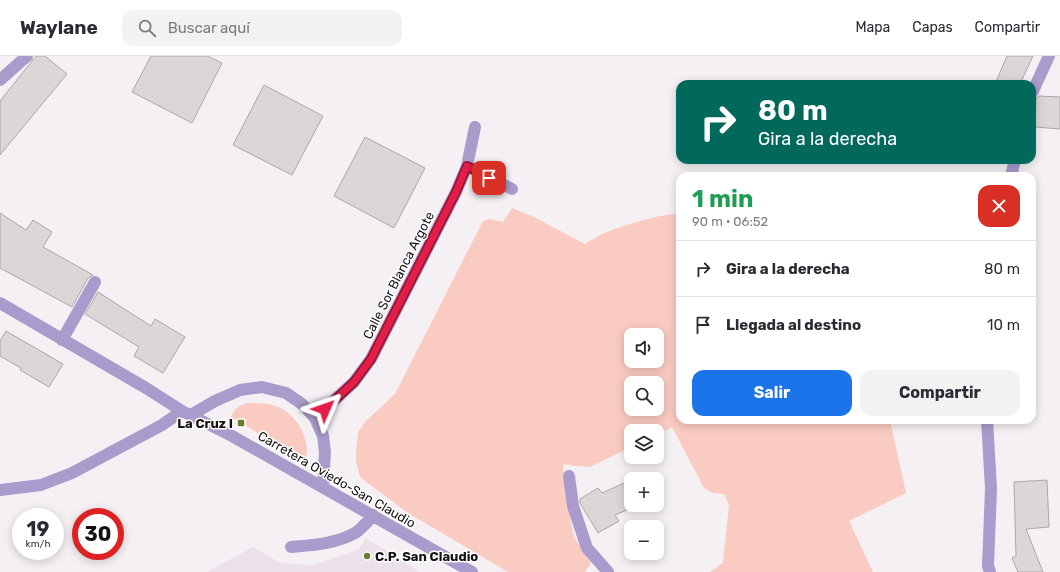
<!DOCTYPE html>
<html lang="es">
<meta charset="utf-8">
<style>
:root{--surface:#fff;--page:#f2f2f3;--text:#2b2b33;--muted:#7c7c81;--line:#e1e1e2;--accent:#1a73e8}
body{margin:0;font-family:Rubik,sans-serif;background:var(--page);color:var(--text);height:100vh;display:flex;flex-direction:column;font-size:15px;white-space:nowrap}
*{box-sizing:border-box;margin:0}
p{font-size:13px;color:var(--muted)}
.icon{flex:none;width:22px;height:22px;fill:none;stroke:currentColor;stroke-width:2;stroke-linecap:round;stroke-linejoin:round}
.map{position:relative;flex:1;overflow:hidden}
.panel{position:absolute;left:676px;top:116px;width:360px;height:252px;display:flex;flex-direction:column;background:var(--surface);border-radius:12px;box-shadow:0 2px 10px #0003}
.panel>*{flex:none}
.hud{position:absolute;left:676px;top:24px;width:360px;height:84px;border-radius:12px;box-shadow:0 2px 10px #0003;background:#00695c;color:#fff;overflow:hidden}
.buttons{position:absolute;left:624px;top:272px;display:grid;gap:8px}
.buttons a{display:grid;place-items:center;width:40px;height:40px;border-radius:8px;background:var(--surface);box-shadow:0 2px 10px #0003;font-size:20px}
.speed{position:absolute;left:12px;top:452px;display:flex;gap:8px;font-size:20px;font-weight:700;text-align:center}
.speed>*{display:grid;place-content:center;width:52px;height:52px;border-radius:50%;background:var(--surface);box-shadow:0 2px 10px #0003;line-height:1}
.speed small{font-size:10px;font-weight:400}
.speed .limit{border:6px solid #d22;background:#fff;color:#111}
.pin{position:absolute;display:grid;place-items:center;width:34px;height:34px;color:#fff;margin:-17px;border-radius:8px;box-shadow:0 2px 6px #0006}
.me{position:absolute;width:44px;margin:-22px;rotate:47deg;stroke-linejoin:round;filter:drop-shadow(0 0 3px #0008)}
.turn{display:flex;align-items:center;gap:14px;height:84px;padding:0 16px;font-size:18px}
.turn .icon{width:52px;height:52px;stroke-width:2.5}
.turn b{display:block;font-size:28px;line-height:34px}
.round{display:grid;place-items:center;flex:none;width:42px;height:42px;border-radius:12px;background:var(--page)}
.summary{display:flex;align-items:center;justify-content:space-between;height:68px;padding:0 16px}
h1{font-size:24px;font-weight:700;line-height:30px;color:#1e9e55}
.action{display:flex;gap:8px;margin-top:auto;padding:8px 16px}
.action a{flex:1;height:46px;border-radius:12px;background:var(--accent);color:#fff;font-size:16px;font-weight:700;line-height:46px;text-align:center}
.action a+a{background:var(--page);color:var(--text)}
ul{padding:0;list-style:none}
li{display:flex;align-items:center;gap:12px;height:56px;padding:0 16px;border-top:1px solid var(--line)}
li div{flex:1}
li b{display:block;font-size:15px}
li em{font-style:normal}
header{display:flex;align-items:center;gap:24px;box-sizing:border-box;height:56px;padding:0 20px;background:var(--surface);border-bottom:1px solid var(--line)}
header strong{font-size:19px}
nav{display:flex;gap:22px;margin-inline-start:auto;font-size:14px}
.search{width:280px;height:36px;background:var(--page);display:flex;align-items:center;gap:10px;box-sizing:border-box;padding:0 14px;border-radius:12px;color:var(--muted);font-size:15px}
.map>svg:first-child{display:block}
.built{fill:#ece1ea}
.green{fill:#facbc1;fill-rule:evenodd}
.building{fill:#dcd6d7;stroke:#aba6a7}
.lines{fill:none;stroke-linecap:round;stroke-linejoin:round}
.minor{stroke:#a99bcb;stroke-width:12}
.route-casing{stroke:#92132f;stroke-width:10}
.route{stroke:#e11d48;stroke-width:7}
.poi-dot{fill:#677e30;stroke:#fff;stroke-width:1.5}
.labels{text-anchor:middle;stroke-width:3;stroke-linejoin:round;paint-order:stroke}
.street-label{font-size:13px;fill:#161516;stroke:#fff}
.poi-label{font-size:13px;font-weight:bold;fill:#161516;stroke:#fff;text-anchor:end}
</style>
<header>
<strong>Waylane</strong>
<div class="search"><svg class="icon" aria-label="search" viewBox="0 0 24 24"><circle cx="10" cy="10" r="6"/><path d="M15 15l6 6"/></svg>Buscar aquí</div>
<nav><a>Mapa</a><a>Capas</a><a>Compartir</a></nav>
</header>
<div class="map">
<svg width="1060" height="516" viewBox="0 0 1060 516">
<rect width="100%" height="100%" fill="#f4f0f4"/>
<!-- built -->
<path class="built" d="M 366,482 L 420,516 L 207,516 L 253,491 L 280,507 L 313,509 L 358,494 Z"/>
<!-- green -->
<path class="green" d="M 512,152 L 534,161 L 585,188 C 592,184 599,179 607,176 C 624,169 662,157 680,158 L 680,364 L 890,364 L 906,437 L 849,465 L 873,516 L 710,516 L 723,507 L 729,449 L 724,438 L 713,437 L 704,432 L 672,371 L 657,379 L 657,375 L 631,375 L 631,391 L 590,411 L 577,410 L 563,408 L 565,436 L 574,481 L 591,507 L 585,516 L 508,516 L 408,457 L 361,422 L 358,414 L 356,404 L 356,395 L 358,376 L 366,365 L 395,338 L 483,165 L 490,163 L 503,166 ZM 631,279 L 657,279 L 657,305 L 631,305 ZM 631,327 L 657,327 L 657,353 L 631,353 Z
M 248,347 C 257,347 267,347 276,350 C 293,356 306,375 307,393 C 307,397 306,401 305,405 L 231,361 C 235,351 238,350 248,347 Z"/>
<!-- building -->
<path class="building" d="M 36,0 L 45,0 L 67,18 L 0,99 L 0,45 Z
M 151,0 L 208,0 L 222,7 L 192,67 L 132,36 Z
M 1007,0 L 1033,0 L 1020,28 L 995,28 Z
M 264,29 L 323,60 L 292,119 L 233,89 Z
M 1039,40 L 1060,41 L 1060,73 L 1035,71 L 1036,43 Z
M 365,81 L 425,112 L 394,172 L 334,140 Z
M 0,157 L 26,174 L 33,164 L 52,176 L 43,191 L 93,219 L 88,222 L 72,251 L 0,212 Z
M 98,236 L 151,270 L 155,263 L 185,281 L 163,317 L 134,300 L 139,291 L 85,258 Z
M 6,275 L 63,308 L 49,331 L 20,314 L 21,312 L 0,300 L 0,285 Z
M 631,424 L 631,449 L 639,449 L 615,459 L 619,465 L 598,477 L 580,447 L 580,443 L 598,432 L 602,437 Z
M 1047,424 L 1049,471 L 1026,473 L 1043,516 L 1018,516 L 1012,502 L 1016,500 L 1014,426 Z"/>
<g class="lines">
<!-- minor -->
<path class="minor" d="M 0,24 L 27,0
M 1032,37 L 1049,0
M 467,110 L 512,133
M 1011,120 L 1015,104
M 0,247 L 146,332 L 182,355 L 232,380 L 472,516
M 62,284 L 95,226
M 191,359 L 215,345 L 240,334 L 262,331 L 286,337 L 302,348 L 315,362 L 323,380 L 325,396 L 323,430
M 315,362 L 354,326 L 371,303 L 456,136 L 467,110 L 475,71
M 987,364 L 991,432 L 988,510 L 990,516
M 569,420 L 573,450 L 587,492 L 608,516
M 0,434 L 41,429 L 72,417 L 162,369 L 182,355
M 291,491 C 313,489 335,488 355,477 C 362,473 368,465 373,459"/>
</g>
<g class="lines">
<!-- route casing -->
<g class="route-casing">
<path id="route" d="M 325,353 L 354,326 L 371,303 L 456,136 L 467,110 L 489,122"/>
</g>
<!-- route -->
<use href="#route" class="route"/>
</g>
<!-- markers -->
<g class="poi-dot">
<rect x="237" y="363" width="8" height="8" rx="2"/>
<circle cx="367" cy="500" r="4"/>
</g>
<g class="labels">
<!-- street labels -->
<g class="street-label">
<text transform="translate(398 219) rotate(-63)" y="5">Calle Sor Blanca Argote</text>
<text transform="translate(337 423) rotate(30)" y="5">Carretera Oviedo-San Claudio</text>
</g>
<!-- poi labels -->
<g class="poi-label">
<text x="233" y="372">La Cruz I</text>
<text x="375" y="505" text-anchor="start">C.P. San Claudio</text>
</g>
</g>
</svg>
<div class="buttons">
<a><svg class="icon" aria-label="sound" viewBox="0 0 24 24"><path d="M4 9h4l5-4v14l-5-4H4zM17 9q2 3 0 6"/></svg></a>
<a><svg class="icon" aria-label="search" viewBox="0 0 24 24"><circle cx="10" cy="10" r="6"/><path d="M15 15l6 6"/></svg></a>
<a><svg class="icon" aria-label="layers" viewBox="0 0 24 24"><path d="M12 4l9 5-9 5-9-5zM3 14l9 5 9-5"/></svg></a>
<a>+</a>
<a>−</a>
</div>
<div class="speed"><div>19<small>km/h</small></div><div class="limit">30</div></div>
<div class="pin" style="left:489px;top:122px;background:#d93025"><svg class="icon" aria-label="arrive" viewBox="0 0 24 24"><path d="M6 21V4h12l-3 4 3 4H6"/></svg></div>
<svg class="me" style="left:325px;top:353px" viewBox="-20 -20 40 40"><path d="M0-17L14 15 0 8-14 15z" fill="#e11d48" stroke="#fff" stroke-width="4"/></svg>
<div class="hud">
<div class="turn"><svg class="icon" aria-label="right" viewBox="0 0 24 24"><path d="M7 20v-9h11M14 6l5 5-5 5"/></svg><div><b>80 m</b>Gira a la derecha</div></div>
</div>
<section class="panel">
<div class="summary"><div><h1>1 min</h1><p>90 m · 06:52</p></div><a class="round" style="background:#d93025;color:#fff"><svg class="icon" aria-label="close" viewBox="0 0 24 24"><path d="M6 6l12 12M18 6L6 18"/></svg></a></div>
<ul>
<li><svg class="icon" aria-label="right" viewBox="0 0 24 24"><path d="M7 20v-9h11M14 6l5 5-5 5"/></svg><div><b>Gira a la derecha</b></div><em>80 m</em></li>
<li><svg class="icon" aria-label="arrive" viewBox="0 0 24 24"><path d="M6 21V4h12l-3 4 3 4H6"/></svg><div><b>Llegada al destino</b></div><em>10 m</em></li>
</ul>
<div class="action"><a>Salir</a><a>Compartir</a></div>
</section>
</div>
